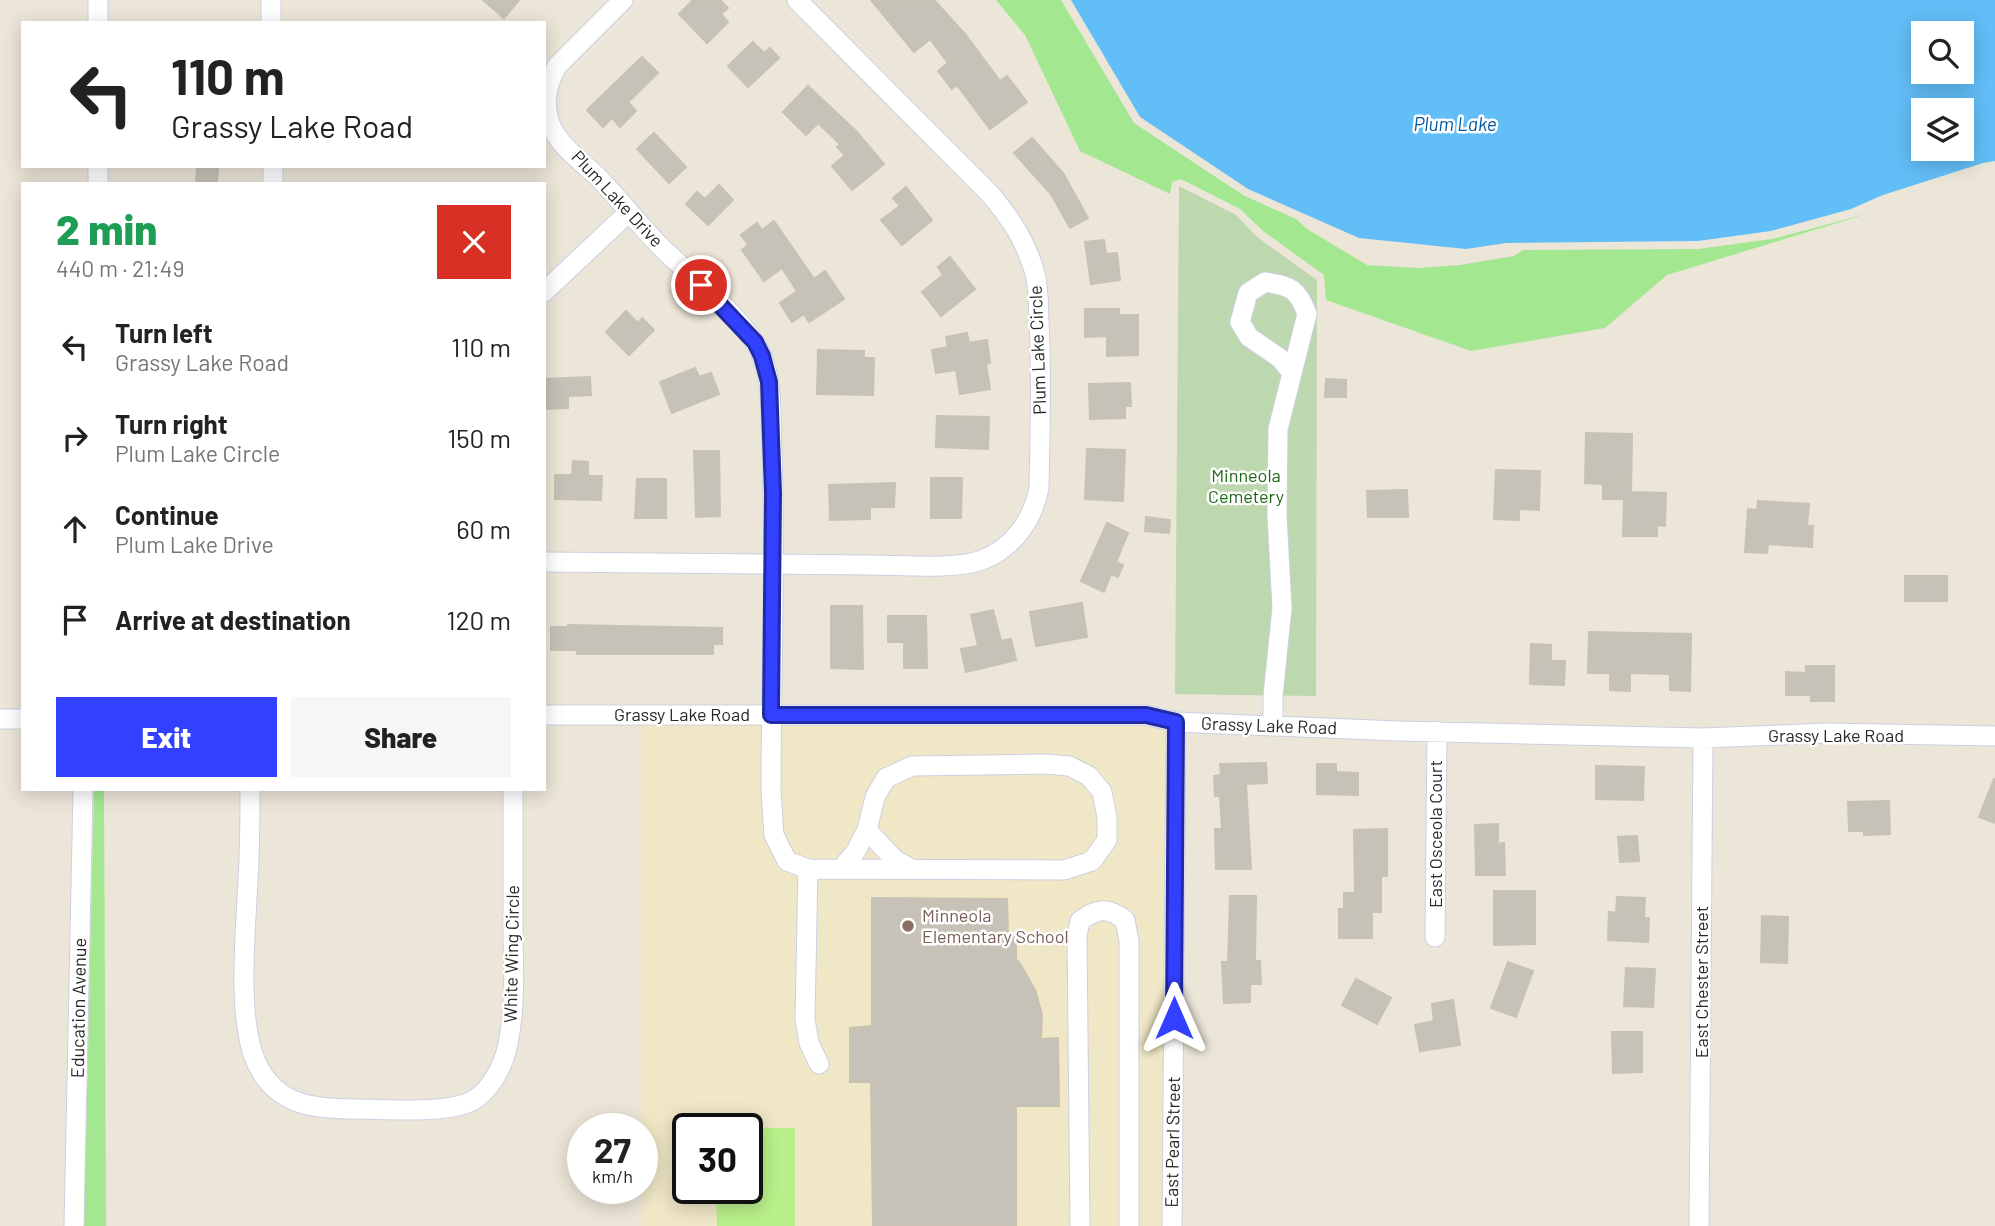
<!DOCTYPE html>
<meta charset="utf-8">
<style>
:root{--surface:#fff;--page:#f6f6f6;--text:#222;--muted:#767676;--accent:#3240ff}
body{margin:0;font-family:Barlow,sans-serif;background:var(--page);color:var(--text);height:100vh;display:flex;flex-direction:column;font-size:26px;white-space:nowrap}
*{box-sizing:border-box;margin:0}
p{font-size:23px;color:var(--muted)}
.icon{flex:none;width:38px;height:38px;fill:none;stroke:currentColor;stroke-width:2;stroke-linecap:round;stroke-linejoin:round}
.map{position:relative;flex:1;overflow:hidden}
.panel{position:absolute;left:21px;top:182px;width:525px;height:609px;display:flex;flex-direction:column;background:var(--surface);border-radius:0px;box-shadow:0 4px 18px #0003}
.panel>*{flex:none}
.banner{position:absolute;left:21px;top:21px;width:525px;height:147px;border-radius:0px;box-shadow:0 4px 18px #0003;background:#fff;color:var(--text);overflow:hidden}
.tools{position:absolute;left:1911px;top:21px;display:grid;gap:14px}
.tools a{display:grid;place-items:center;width:63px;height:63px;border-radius:0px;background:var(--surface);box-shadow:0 4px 18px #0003;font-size:35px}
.speed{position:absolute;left:567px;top:1113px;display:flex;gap:14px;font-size:35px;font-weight:700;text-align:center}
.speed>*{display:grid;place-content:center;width:91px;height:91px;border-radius:50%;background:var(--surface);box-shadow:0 4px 18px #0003;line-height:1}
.speed small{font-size:18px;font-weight:400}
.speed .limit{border:4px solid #111;border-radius:10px;background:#fff;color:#111}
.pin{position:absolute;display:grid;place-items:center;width:60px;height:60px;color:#fff;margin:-30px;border:4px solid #fff;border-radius:50%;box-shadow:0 2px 7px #0007}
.me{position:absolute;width:77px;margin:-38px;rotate:0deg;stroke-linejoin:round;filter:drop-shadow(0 0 5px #0008)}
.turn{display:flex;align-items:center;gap:24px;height:147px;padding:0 35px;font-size:32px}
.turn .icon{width:91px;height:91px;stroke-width:2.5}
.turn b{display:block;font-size:49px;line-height:60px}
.round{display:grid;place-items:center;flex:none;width:74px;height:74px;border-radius:0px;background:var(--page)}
.summary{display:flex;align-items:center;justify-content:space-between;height:119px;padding:0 35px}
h1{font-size:42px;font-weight:800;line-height:52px;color:#1e9e55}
.cta{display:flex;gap:14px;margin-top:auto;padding:14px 35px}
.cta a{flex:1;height:80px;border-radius:0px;background:var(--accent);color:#fff;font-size:28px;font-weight:800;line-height:80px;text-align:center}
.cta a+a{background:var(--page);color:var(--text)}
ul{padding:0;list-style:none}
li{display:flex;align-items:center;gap:21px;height:91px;padding:0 35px}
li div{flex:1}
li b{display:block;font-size:26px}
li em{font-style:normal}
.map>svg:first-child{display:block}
.education{fill:#efe7c6;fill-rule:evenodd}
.green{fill:#a3e790}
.cemetery{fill:#bdd7ae}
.pitch{fill:#b9f08a}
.water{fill:#62bef7;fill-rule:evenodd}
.building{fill:#c7c2b8;stroke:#c7c2b2;stroke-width:2}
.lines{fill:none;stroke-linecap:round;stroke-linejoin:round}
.minor-casing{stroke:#cdcfe3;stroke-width:21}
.minor{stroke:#fff;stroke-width:19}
.route-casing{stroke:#202aa6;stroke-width:18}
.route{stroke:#3240ff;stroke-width:12}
.education-dot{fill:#8d6e63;stroke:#fff;stroke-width:2.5}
.labels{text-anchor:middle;stroke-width:5;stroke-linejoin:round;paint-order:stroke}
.street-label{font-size:18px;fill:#282828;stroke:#fff}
.park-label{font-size:18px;fill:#1b6914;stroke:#fff}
.education-label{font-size:18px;fill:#785e54;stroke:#fff;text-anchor:start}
.water-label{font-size:19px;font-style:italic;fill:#0358a1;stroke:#fff}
</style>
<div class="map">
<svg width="1995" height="1226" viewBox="0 0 1995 1226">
<rect width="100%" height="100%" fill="#ece6d8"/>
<!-- education -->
<path class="education" d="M 641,715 L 1176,722 L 1172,1226 L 642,1226 ZM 688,1129 L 747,1129 L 747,1188 L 688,1188 Z"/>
<!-- green -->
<path class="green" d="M 996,0 L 1061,0 L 1134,123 L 1243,195 L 1296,219 L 1307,229 L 1367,265 L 1418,268 L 1460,265 L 1514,256 L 1523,250 L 1698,249 L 1772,239 L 1870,213 L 1667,275 L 1605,328 L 1471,351 L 1326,300 L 1324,275 L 1263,231 L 1240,209 L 1181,179 L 1172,182 L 1170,194 L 1080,151 L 1025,35 Z
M 94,789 L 104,789 L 106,1226 L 84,1226 Z"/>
<!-- cemetery -->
<path class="cemetery" d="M 1179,186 L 1236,215 L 1257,237 L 1317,280 L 1316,696 L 1175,694 Z"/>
<!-- pitch -->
<path class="pitch" d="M 716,1128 L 795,1128 L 795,1226 L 717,1226 L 716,1188 L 747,1188 L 747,1129 Z"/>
<!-- water -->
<path class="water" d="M 1071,0 L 1995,0 L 1995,161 L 1983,163 L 1883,195 L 1851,209 L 1771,231 L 1698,241 L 1506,243 L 1466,249 L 1359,238 L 1248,189 L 1140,117 ZM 1923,33 L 1962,33 L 1962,72 L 1923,72 ZM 1923,110 L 1962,110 L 1962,149 L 1923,149 Z"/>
<!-- building -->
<path class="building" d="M 483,0 L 519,0 L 504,18 Z
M 693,0 L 720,0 L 728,8 L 721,14 L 728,22 L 707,43 L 679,14 Z
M 871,0 L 934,0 L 965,34 L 1000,81 L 1007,76 L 1027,102 L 990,129 L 957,85 L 952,89 L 938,71 L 948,63 L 930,39 L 914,52 Z
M 753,42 L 764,53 L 770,48 L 779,58 L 748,87 L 728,66 Z
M 642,57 L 658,73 L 628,102 L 636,111 L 620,127 L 612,118 L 603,127 L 587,110 Z
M 808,86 L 856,131 L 884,164 L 852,190 L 832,166 L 845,155 L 837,147 L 840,144 L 818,123 L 806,135 L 783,112 Z
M 654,133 L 686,167 L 669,183 L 637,149 Z
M 1032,138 L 1063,173 L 1088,218 L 1070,228 L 1051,194 L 1014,153 Z
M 197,166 L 218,166 L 217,184 L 196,184 Z
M 719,185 L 733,200 L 708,225 L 686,204 L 697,192 L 705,199 Z
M 906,187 L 932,220 L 902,245 L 881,220 L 900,206 L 893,198 Z
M 774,221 L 814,279 L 825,271 L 844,299 L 809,322 L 804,314 L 792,322 L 780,303 L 797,291 L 782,268 L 764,281 L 742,250 L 748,245 L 741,235 L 757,223 L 762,230 Z
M 1104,240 L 1106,254 L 1117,253 L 1120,280 L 1091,284 L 1085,242 Z
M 950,257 L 975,289 L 941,316 L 922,292 L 943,275 L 938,267 Z
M 1085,309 L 1119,309 L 1119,315 L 1138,315 L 1138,355 L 1107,356 L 1107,336 L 1085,337 Z
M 626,311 L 638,323 L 642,318 L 654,330 L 629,355 L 606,332 Z
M 967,333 L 969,343 L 987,340 L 990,363 L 986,364 L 990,389 L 960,394 L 956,370 L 936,373 L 932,350 L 948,347 L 946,337 Z
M 818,350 L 864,351 L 864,358 L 874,358 L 873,395 L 817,394 Z
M 695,368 L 699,377 L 711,373 L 719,394 L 672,413 L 660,382 Z
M 590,377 L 591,395 L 568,396 L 568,408 L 544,409 L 544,379 Z
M 1326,379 L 1346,380 L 1346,397 L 1325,397 Z
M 1130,383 L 1131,406 L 1125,406 L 1125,418 L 1090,419 L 1089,384 Z
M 937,416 L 989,417 L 988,449 L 936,447 Z
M 1586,433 L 1632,434 L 1631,492 L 1666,493 L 1665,526 L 1657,525 L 1657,536 L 1623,536 L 1624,499 L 1603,499 L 1603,484 L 1585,483 Z
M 1087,449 L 1125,450 L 1123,501 L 1085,499 Z
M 694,451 L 719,451 L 720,516 L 696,517 Z
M 573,461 L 588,462 L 588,476 L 602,476 L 601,500 L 555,499 L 555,475 L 572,475 Z
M 1496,470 L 1540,471 L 1539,510 L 1519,509 L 1519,520 L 1494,519 Z
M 931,478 L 962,478 L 961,518 L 931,518 Z
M 637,479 L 666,479 L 666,518 L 635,518 Z
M 895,483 L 894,507 L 870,507 L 870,519 L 830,520 L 829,485 Z
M 1407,490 L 1408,517 L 1368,517 L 1367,491 Z
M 1758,501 L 1809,504 L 1807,526 L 1813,526 L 1812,547 L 1768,544 L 1767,553 L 1745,552 L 1748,509 L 1757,510 Z
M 1146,517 L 1170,520 L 1169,533 L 1145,531 Z
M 1107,523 L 1128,533 L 1116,562 L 1123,565 L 1118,577 L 1111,574 L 1104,592 L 1081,581 Z
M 1905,576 L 1947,576 L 1947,601 L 1905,601 Z
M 1082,603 L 1087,637 L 1036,646 L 1030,612 Z
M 831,606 L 862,606 L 863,669 L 831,668 Z
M 993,610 L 1001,641 L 1011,639 L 1016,660 L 966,672 L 961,649 L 978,646 L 971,615 Z
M 888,616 L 926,616 L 927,668 L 904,668 L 904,642 L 888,642 Z
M 568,625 L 722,628 L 722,644 L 713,644 L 713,654 L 577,654 L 577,650 L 551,650 L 551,627 L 568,627 Z
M 1589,632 L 1691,634 L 1690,691 L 1670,690 L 1670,674 L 1630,673 L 1630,691 L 1610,690 L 1610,673 L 1588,673 Z
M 1531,644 L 1551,645 L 1551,661 L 1565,661 L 1564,685 L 1530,684 Z
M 1806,666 L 1834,666 L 1834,701 L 1811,701 L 1811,695 L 1786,695 L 1786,672 L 1806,673 Z
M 1266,763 L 1267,783 L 1246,784 L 1251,869 L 1216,869 L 1215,829 L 1222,829 L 1220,796 L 1215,796 L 1214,776 L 1221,775 L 1220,764 Z
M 1317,764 L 1336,764 L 1336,772 L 1358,773 L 1358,795 L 1317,794 Z
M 1596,766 L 1644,767 L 1643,800 L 1596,799 Z
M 1994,779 L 1995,779 L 1995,823 L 1979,817 Z
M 1889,801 L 1890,834 L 1864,835 L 1864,831 L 1849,831 L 1848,802 Z
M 1498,824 L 1498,844 L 1504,843 L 1505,875 L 1476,875 L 1475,825 Z
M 1387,829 L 1387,876 L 1381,876 L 1381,912 L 1372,912 L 1372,938 L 1339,938 L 1339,909 L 1344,909 L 1344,893 L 1355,893 L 1354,830 Z
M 1637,836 L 1639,861 L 1620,862 L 1618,837 Z
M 1494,891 L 1535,891 L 1535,944 L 1494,945 Z
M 1230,896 L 1256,896 L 1255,961 L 1260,961 L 1261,984 L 1250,984 L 1250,1002 L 1224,1003 L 1222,962 L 1228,962 Z
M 1617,897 L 1645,898 L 1644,918 L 1649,918 L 1648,942 L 1608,940 L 1609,912 L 1616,913 Z
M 872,898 L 1007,899 L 1008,936 L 1016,937 L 1016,959 L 1021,965 L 1035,990 L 1042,1014 L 1041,1039 L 1058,1038 L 1059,1106 L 1016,1106 L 1016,1226 L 873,1226 L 871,1082 L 850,1082 L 850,1028 L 872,1026 Z
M 1762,916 L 1788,917 L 1787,963 L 1761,962 Z
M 1508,962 L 1533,971 L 1516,1017 L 1491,1008 Z
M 1626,968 L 1655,969 L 1653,1007 L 1624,1006 Z
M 1356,979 L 1391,998 L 1377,1024 L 1342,1005 Z
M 1453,1000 L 1460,1045 L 1420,1051 L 1415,1025 L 1434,1021 L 1432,1004 Z
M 1612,1032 L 1642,1032 L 1642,1072 L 1613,1073 Z"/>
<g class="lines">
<!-- minor casing -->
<g class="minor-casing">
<path id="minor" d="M 98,0 L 98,23
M 271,0 L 271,23
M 623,0 L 557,66 C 545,87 542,110 554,132 C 562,147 585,165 598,177 C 620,200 640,226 662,248 C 693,278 731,307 755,343 C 775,373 770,417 772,451 C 776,565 771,678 771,791 L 774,835 L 787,861 L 808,869 L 1064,870 L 1092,861 L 1107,840 L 1107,817 L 1102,792 L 1089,776 L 1069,766 L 1046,764 L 912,766 L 886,778 L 875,797 L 867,830 L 856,851 L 841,869
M 98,184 L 98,166
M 273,184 L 273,166
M 544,292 L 629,212
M 544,562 C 653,562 762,565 870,565 C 901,565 955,570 982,560 C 1013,548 1033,520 1039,488 C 1040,433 1042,377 1039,322 C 1038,302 1039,282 1032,264 C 1023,237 1009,217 991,195 L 797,0
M 544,715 L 1145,715 L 1176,722 L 1398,731 L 1703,738 L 1827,733 L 1995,736
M 0,719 L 23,719
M 1273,725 L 1273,696 L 1282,608 L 1277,515 L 1278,429 L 1307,314 C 1298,289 1291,286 1265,282 L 1248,293 L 1240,322 L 1249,337 L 1281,359 L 1291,372
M 250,789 C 250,819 250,849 248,880 C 246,929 236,1020 257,1064 C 277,1106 315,1109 356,1109 C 386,1109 447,1114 472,1101 C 491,1091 504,1064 508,1044 C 515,1009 514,973 513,938 C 513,888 513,839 513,789
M 867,830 L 894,859 L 911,869
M 808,869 L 805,1019 L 809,1043 L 819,1064
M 1435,937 L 1437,731
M 74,1226 L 83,789
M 1080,1226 L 1077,936 L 1080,921 C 1097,908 1108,907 1125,920 L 1129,941 L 1129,1226
M 1172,1226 L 1176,722
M 1699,1226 L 1703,738"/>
</g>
<!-- minor -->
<use href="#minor" class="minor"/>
</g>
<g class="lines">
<!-- route casing -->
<g class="route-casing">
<path id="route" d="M 701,285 L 755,342 L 762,356 L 769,382 L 773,493 L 771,715 L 1146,715 L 1176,722 L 1174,1018"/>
</g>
<!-- route -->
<use href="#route" class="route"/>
</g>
<!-- markers -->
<circle class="education-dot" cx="908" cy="926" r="7"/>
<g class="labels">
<!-- street labels -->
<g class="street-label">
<text transform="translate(617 199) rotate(47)" y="6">Plum Lake Drive</text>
<text transform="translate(1038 350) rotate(-92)" y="6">Plum Lake Circle</text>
<text x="682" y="721">Grassy Lake Road</text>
<text transform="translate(1269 726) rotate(2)" y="6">Grassy Lake Road</text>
<text x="1836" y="742">Grassy Lake Road</text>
<text transform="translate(1436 834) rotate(-90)" y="6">East Osceola Court</text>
<text transform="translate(512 954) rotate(-89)" y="6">White Wing Circle</text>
<text transform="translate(1702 982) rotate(-90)" y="6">East Chester Street</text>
<text transform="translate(79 1008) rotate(-89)" y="6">Education Avenue</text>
<text transform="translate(1173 1142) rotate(-89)" y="6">East Pearl Street</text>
</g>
<!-- park labels -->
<g class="park-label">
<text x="1246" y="482">Minneola<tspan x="1246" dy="21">Cemetery</tspan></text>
</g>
<!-- education labels -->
<g class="education-label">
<text x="922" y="922">Minneola<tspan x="922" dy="21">Elementary School</tspan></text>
</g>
<!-- water labels -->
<g class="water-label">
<text x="1455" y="131">Plum Lake</text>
</g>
</g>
</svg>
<div class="tools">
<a><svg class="icon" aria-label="search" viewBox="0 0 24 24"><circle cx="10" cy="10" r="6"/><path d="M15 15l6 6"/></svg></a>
<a><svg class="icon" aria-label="layers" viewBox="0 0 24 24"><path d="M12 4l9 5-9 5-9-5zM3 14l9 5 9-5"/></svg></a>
</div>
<div class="speed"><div>27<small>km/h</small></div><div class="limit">30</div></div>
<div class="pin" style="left:701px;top:285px;background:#d93025"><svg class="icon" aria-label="arrive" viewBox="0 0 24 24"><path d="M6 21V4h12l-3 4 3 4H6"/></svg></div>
<svg class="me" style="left:1174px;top:1018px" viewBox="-20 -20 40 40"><path d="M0-17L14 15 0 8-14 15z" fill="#3240ff" stroke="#fff" stroke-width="4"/></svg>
<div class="banner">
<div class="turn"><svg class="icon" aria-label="left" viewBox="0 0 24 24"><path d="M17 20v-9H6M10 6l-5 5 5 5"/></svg><div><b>110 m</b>Grassy Lake Road</div></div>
</div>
<section class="panel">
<div class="summary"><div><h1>2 min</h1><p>440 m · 21:49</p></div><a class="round" style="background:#d93025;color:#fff"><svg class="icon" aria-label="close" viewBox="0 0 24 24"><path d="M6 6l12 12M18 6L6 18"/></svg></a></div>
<ul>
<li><svg class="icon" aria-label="left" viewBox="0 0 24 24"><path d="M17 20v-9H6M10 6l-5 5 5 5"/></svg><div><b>Turn left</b><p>Grassy Lake Road</p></div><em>110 m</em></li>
<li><svg class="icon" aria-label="right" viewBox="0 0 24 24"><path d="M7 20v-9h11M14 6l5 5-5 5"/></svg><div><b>Turn right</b><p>Plum Lake Circle</p></div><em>150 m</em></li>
<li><svg class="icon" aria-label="ahead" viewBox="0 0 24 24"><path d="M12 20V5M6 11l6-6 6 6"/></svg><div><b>Continue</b><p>Plum Lake Drive</p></div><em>60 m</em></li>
<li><svg class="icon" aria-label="arrive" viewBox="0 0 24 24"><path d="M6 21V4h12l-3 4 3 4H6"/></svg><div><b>Arrive at destination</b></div><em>120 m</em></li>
</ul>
<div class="cta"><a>Exit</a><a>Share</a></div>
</section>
</div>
